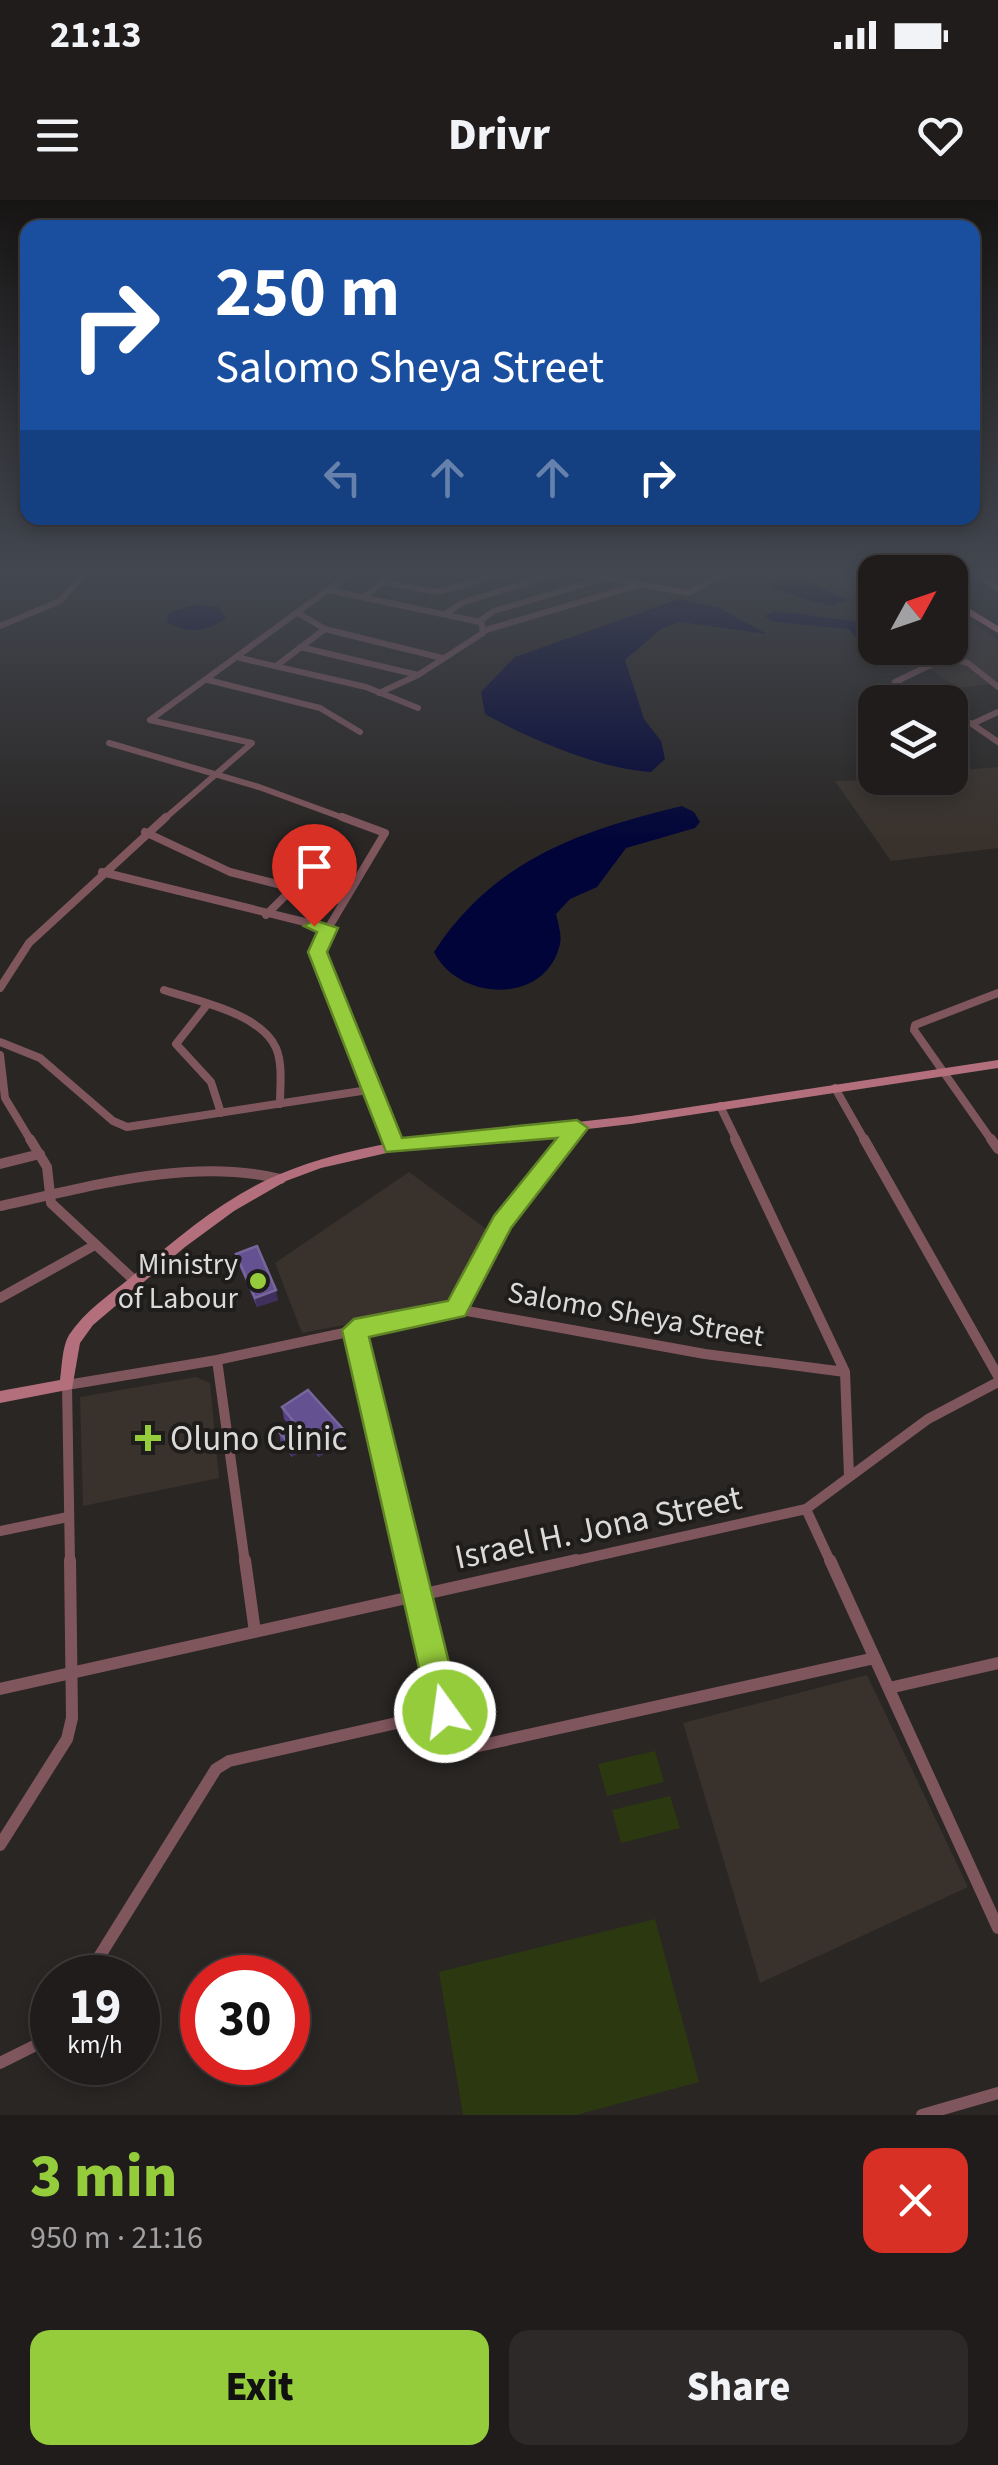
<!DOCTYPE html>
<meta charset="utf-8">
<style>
:root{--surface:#1f1c1b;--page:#2c2928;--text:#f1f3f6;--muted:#a1a1a3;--line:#3c3a3a;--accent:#95cc3b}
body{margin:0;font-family:"Source Sans 3",sans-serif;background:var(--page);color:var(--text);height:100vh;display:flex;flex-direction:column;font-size:38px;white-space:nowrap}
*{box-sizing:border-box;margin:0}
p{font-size:32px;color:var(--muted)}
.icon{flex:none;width:55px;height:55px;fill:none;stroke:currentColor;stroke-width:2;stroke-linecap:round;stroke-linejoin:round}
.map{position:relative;height:1915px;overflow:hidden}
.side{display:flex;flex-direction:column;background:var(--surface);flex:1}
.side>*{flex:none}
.banner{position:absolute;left:20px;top:20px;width:960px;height:305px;border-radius:20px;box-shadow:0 5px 15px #0003,0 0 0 2px var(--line);background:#1a4fa0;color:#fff;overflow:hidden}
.needle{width:65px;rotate:50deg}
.buttons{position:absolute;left:858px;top:355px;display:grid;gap:20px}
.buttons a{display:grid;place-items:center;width:110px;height:110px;border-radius:20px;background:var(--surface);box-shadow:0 5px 15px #0003,0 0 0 2px var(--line);font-size:50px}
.speed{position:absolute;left:30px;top:1755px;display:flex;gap:20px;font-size:50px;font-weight:700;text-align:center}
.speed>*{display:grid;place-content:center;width:130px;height:130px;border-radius:50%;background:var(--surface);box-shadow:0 5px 15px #0003,0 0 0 2px var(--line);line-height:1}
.speed small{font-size:25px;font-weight:400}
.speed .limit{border:15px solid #d22;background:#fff;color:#111}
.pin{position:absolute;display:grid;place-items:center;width:85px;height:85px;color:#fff;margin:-102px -42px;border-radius:50% 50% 50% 0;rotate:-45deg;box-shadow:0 0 10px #0007}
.pin .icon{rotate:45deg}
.me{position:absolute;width:110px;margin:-55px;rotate:346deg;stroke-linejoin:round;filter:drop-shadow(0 0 8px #0008)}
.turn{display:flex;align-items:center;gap:35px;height:210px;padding:0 30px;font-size:45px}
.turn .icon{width:130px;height:130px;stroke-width:2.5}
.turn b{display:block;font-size:70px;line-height:85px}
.lanes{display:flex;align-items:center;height:95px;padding:0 30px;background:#0003;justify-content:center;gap:50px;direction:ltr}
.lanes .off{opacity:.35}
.round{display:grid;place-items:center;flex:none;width:105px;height:105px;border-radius:20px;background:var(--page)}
.summary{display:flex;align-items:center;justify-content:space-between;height:170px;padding:0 30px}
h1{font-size:60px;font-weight:800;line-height:75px;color:var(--accent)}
.cta{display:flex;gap:20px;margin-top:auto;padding:20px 30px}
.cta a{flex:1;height:115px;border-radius:20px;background:var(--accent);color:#111;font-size:40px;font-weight:800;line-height:115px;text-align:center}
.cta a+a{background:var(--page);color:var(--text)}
.status{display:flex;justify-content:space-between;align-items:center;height:70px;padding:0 50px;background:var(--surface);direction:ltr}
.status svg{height:28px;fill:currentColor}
header{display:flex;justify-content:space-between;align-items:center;height:130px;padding:0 30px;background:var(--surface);font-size:45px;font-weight:800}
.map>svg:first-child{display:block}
.built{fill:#39322c}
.green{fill:#2c3910}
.water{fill:#000438}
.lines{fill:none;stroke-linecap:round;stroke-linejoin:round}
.street-far3{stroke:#80565d;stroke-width:6}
.street-far2{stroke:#80565d;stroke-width:8}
.street-far1{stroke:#80565d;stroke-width:10}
.street{stroke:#80565d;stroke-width:12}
.secondary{fill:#b3707c;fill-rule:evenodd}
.primary{fill:#da8494;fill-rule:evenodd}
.wall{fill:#564189}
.shaded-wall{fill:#3e2f5d}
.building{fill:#645191;stroke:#77669c;stroke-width:2.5}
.route{fill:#95cc3b;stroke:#618526;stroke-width:2.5}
.poi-dot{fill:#95cc3b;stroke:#1f1d1b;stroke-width:4}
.labels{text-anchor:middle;stroke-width:8;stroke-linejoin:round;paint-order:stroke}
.poi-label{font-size:30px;fill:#dbdad8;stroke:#1f1d1b;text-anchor:end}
.street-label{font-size:30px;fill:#dbdad8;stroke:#1f1d1b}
.near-poi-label{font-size:35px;fill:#dbdad8;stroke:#1f1d1b;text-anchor:start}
.near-street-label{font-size:35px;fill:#dbdad8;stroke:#1f1d1b}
</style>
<div class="status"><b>21:13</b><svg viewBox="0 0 49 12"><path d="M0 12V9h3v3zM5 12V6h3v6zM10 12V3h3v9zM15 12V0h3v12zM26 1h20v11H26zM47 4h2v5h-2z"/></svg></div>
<header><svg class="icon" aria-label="menu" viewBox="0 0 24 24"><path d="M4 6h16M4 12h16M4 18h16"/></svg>Drivr<svg class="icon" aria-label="heart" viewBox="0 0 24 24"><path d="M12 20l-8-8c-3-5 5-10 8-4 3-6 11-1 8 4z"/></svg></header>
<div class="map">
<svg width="998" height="1915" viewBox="0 0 998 1915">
<rect width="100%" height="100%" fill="#292624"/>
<!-- built -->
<path class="built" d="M 789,373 L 875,373 L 875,408 L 817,376 L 804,380 Z
M 950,408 L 998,440 L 998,483 L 958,488 L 913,457 L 935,452 L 930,448 L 950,448 Z
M 998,567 L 998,648 L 891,661 L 835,581 L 950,578 L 950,571 Z
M 409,972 L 489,1031 L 443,1106 L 302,1133 L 275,1063 Z
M 196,1177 L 210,1183 L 219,1278 L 83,1306 L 80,1197 Z
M 867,1475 L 968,1687 L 760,1783 L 683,1523 Z"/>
<!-- green -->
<path class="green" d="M 655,1551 L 664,1582 L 607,1596 L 598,1564 Z
M 670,1596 L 680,1628 L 621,1643 L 612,1610 Z
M 655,1719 L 699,1882 L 576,1915 L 463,1915 L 439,1772 Z"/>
<!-- water -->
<path class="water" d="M 777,380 L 806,381 L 847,400 L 832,406 C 815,402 785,394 771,386 Z
M 679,399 L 719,408 L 767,434 L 680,422 L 661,429 L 625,460 L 644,519 L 661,541 L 665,559 L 651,572 C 600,569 529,539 485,514 L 481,492 L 515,457 Z
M 193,405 L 219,407 L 226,418 C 209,432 185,434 167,422 L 169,413 Z
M 776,411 L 875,424 L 875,447 L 860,442 L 849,429 L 774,422 L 764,416 Z
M 682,606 L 694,612 L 700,622 L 695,628 L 626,648 L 597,687 L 570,699 L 556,714 C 558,723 562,735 560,744 C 546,806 458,801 434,752 C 494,660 579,631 682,606 Z"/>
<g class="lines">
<!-- street-far3 -->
<path class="street-far3" d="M 579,373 L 689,393 L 723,373
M 975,373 L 998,389
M 384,382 L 437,392 L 505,373
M 328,390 L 480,422
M 364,397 L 395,373
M 298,413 L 325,429 L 442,458
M 445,414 L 464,402 L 558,373
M 0,426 L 60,401 L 85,373
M 486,430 L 638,385
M 300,447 L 418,475
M 240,458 L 366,487 L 418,508
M 276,466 L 325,429
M 208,480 L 320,508 L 360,532
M 379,493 L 418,475 L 483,433 L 481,420 L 494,411 L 601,379
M 928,502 L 895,482 L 947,457 L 968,463 L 998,487
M 950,513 L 972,524 L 998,512
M 150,520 L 351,373
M 150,520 L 252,543 L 163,620
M 972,524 L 998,542
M 109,543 L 259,587 L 349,620"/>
<!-- street-far2 -->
<path class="street-far2" d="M 342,617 L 385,633 L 317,747 L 368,890 L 392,941
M 145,632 L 230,672 L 341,700
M 102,672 L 329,728
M 266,715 L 292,689
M 0,788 L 29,743 L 166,617
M 164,790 C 196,801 261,813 276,848 C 283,864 280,887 280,904
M 206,806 L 176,844 L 211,882 L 221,913
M 0,842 L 40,858 L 113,921 L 127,927 L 368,890
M 0,855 L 5,898 L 31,941
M 835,888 L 865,941
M 720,906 L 737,941
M 567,941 L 577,928
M 992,941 L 914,830 L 915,825 L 998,793"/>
<!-- street-far1 -->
<path class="street-far1" d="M 30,939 L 47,967 L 51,1003 L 135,1081
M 391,939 L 394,946
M 735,939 L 845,1172 L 849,1276
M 864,939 L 998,1176
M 991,939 L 998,949
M 0,964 L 40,954
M 0,1006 C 90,987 189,957 281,979
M 0,1098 L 95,1045
M 456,1109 L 498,1028 L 569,939
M 355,1130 L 410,1363
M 217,1160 L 245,1363
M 806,1309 L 831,1363
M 0,1331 L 68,1317
M 70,1363 L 67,1185 L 217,1160 L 456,1109 L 705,1154 L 845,1172
M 565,1363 L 806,1309 L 928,1219 L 998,1182"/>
<!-- street -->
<path class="street" d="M 245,1360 L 255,1432
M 830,1360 L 998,1728
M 889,1488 L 998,1463
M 0,1489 L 576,1360
M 445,1512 L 457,1538 L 474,1547 L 875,1458
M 0,1645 L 67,1539 L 72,1518 L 70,1360
M 86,1778 L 216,1569 L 229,1561 L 445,1512 L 409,1360
M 0,1863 L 36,1845 L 52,1828
M 922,1915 L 998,1893"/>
<!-- secondary -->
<path class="secondary" d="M 998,860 L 998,868 L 631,924 L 391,952 L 321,968 L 286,981 L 234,1011 L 185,1047 L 93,1125 L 80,1143 L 72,1189 L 0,1203 L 0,1191 L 60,1180 C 62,1166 62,1147 69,1135 C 84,1112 109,1095 130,1078 C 176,1039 224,997 280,974 C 316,959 353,950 391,943 L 631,916 Z"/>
<!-- primary -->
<path class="primary" d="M 950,397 L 998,426 L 998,433 L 950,404 Z"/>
</g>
<!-- wall -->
<path class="wall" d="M 236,1054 L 278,1100 L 257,1107 L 238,1063 Z
M 282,1207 L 344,1240 L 319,1257 L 309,1246 L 292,1257 L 281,1244 L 279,1232 L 289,1225 L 284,1219 Z"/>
<!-- shaded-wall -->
<path class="shaded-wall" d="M 276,1090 L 278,1100 L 257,1107 L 255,1098 Z
M 342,1228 L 344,1240 L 319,1257 L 317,1245 Z
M 307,1234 L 309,1246 L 292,1257 L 290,1245 Z"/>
<!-- building -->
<path class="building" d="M 257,1046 L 276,1090 L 255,1098 L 236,1054 Z
M 308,1190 L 342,1228 L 317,1245 L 307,1234 L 290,1245 L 279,1232 L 294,1222 L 282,1207 Z"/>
<!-- sky -->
<linearGradient id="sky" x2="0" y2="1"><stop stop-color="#171514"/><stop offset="0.58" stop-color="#434750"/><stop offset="1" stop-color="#434750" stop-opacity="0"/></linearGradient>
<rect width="998" height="642" fill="url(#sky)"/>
<!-- route -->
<path class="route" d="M 314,720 L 338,728 L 327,752 L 402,938 L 577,920 L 588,928 L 511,1028 L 465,1116 L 369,1137 L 461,1512 L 456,1523 L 445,1528 L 433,1523 L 429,1512 L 342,1130 L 354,1119 L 448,1101 L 494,1016 L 557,938 L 386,952 L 308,752 L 317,732 L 304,726 Z"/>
<!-- markers -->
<g class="poi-dot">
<circle cx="258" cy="1081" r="10"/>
<path d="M143 1223h10v10h10v10h-10v10h-10v-10h-10v-10h10z"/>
</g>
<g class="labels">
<!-- poi labels -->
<g class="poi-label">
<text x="238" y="1074">Ministry<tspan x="238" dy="34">of Labour</tspan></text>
</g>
<!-- street labels -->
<g class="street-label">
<text transform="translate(636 1114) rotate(10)" y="10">Salomo Sheya Street</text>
</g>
<!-- near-poi labels -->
<g class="near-poi-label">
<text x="170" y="1250">Oluno Clinic</text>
</g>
<!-- near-street labels -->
<g class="near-street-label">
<text transform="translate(598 1327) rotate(-12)" y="12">Israel H. Jona Street</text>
</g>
</g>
</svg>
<div class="buttons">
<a><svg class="needle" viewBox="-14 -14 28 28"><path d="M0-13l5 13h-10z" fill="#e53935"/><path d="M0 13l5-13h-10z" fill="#a1a1a3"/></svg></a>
<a><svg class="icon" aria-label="layers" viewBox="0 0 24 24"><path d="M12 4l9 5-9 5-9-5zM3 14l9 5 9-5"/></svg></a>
</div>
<div class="speed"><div>19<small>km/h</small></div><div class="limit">30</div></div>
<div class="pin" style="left:314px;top:726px;background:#d93025"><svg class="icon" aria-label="arrive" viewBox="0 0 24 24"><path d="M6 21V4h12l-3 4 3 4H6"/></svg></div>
<svg class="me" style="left:445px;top:1512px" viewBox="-20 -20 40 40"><circle r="17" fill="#95cc3b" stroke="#fff" stroke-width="3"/><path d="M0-11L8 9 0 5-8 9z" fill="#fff"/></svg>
<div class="banner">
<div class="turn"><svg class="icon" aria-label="right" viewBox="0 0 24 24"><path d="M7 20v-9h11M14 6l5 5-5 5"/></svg><div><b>250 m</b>Salomo Sheya Street</div></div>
<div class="lanes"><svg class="icon off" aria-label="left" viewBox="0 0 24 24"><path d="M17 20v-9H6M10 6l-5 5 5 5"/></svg><svg class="icon off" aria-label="ahead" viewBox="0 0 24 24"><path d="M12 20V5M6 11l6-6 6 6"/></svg><svg class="icon off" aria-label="ahead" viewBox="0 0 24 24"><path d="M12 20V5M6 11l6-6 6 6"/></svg><svg class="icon" aria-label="right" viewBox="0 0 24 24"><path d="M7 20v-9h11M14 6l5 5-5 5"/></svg></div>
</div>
</div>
<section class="side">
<div class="summary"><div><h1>3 min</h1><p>950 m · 21:16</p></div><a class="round" style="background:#d93025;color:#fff"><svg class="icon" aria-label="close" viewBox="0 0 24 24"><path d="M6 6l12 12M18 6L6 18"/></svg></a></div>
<div class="cta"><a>Exit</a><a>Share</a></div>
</section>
